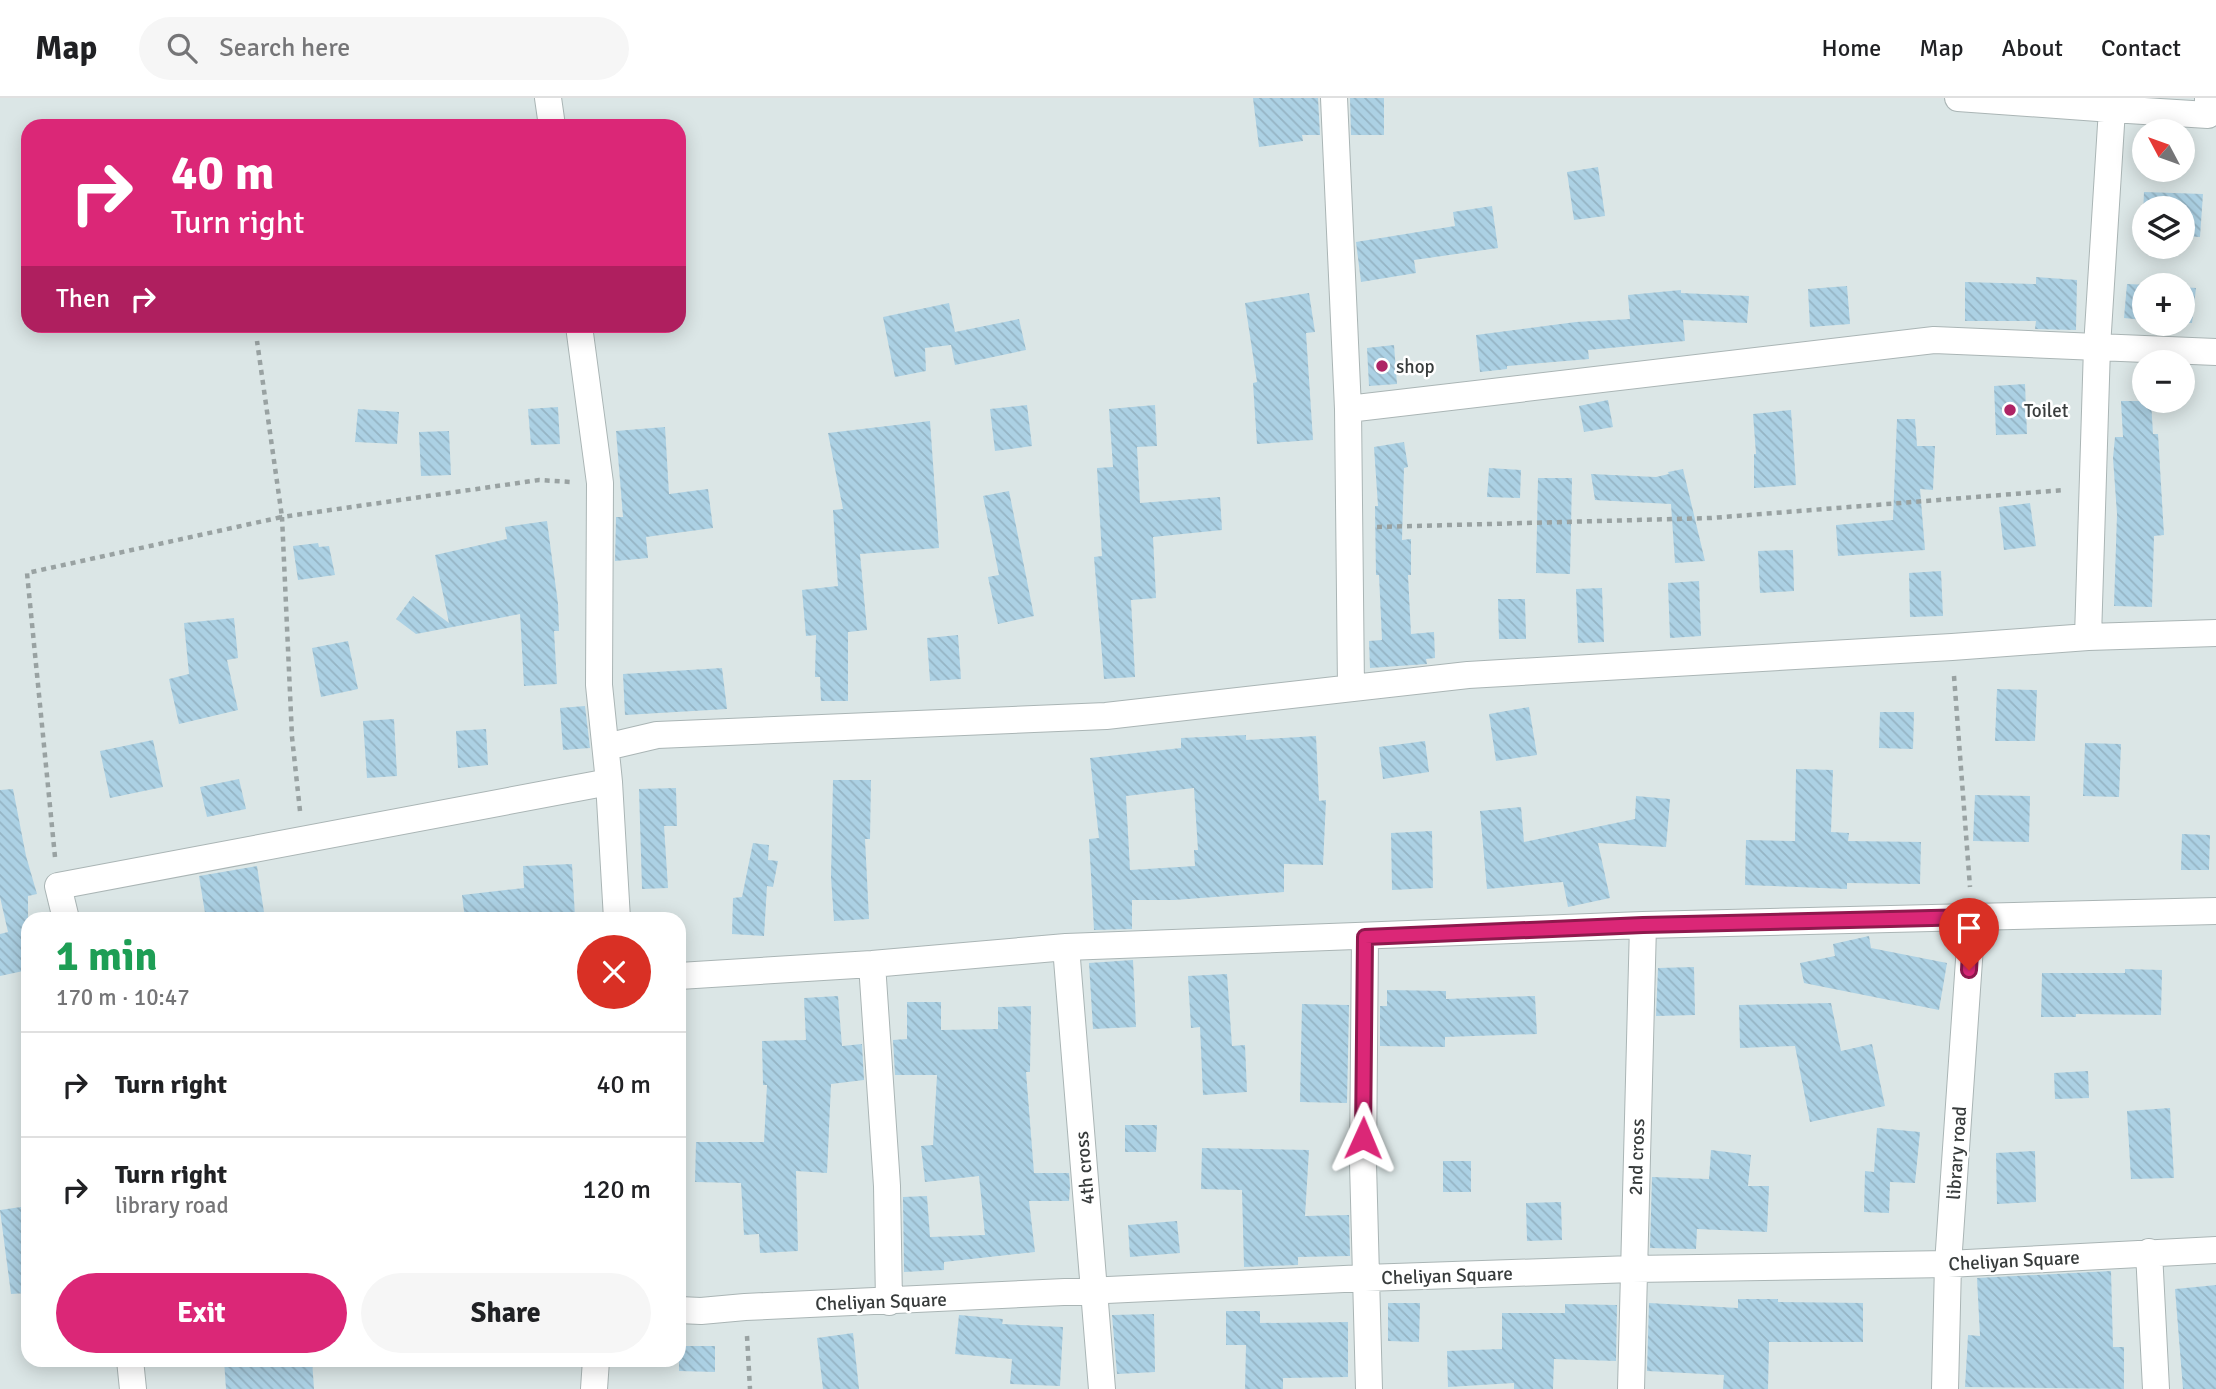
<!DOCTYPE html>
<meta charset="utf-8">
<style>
:root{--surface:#fff;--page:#f6f6f6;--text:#202124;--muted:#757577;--line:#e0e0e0;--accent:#db2777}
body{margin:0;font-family:Signika,sans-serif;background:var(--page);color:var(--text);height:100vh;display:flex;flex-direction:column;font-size:26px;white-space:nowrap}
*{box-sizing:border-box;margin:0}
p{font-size:23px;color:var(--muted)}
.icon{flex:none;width:38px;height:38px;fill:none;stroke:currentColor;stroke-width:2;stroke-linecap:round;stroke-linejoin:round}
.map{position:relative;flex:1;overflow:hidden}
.side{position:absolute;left:21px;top:814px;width:665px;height:455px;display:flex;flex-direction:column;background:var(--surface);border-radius:21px;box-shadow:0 4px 18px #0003}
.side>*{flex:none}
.guide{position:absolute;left:21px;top:21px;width:665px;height:214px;border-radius:21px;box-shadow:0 4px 18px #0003;background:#db2777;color:#fff;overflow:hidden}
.needle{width:46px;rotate:311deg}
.tools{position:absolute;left:2132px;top:21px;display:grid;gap:14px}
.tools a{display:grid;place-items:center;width:63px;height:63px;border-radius:50%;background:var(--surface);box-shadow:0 4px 18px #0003;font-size:35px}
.pin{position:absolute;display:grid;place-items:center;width:60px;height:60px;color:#fff;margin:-72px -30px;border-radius:50% 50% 50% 0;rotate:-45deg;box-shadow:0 0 7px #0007}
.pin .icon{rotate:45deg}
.me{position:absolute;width:77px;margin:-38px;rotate:1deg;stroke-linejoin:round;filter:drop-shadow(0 0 5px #0008)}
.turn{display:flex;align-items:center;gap:24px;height:147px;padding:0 35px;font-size:32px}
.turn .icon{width:91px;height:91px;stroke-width:2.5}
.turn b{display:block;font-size:49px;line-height:60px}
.then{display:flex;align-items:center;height:66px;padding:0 35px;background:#0003;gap:14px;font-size:26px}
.round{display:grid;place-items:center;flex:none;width:74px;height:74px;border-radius:37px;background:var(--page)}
.head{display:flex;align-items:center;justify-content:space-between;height:119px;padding:0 35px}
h1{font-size:42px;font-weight:700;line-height:52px;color:#1e9e55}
.primary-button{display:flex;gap:14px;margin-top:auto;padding:14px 35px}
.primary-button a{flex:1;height:80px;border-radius:42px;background:var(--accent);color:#fff;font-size:28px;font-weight:700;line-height:80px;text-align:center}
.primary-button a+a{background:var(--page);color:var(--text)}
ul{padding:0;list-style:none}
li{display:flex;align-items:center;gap:21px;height:105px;padding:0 35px;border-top:2px solid var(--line)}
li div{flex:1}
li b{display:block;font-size:26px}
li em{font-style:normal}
header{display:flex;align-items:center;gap:42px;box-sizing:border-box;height:98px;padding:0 35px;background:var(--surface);border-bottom:2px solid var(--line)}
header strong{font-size:33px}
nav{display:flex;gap:38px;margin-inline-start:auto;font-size:24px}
.search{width:490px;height:63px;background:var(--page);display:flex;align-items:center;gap:18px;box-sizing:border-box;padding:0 24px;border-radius:38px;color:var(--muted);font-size:26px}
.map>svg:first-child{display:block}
.building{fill:url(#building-back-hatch);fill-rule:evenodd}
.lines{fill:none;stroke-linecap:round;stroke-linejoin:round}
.street-casing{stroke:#aab5b5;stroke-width:28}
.path{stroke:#99a2a2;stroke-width:4.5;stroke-dasharray:5 5;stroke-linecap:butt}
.street{stroke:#fff;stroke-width:26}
.route-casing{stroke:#8e194d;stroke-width:18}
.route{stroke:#db2777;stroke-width:12}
.poi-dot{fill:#ae2465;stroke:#fff;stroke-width:2.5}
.labels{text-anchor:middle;stroke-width:5;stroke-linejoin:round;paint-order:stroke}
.poi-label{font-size:19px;fill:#383c3c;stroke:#fff;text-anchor:start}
.street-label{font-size:19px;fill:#383c3c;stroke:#fff}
</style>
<header>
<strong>Map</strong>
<div class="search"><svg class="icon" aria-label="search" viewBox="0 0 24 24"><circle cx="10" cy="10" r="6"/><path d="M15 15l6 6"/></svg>Search here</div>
<nav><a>Home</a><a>Map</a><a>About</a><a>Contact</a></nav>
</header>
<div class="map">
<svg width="2216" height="1291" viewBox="0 0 2216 1291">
<defs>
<pattern id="building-back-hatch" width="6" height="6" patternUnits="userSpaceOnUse" patternTransform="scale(1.75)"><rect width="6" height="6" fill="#acd1e4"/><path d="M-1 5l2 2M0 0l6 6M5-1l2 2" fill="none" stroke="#95b4c4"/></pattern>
</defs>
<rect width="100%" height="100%" fill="#dbe6e6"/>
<!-- building -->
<path class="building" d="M 1253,0 L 1318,0 L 1320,37 L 1302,37 L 1303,43 L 1259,49 Z
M 1350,0 L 1384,0 L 1384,37 L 1351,37 Z
M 1598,69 L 1605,118 L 1574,122 L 1567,74 Z
M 2144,94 L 2203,96 L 2200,139 L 2182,138 L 2182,110 L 2144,110 L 2142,137 Z
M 1492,108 L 1498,150 L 1414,162 L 1416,175 L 1361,184 L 1356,144 L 1455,128 L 1453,114 Z
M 2036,179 L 2077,182 L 2076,232 L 2035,231 L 2036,223 L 1965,223 L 1965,184 L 2036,186 Z
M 2127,186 L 2150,187 L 2144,187 L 2144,222 L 2124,220 Z
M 1847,188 L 1850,226 L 1810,229 L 1808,191 Z
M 2182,189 L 2196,190 L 2192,225 L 2182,225 Z
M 1681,192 L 1681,195 L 1749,198 L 1747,225 L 1683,222 L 1685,243 L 1588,252 L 1589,261 L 1507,268 L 1507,271 L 1480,274 L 1476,237 L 1576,224 L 1630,221 L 1628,197 Z
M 1309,195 L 1315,234 L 1306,235 L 1313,342 L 1257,346 L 1253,285 L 1257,284 L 1245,205 Z
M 949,205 L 955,234 L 1019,221 L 1026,252 L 955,267 L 951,247 L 925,250 L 926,273 L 895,279 L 883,219 Z
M 1394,247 L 1397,286 L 1369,288 L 1367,250 Z
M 2025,286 L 2027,336 L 1996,337 L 1994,288 Z
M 1608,302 L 1613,329 L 1584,334 L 1579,308 Z
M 2121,303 L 2151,303 L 2153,336 L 2158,336 L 2164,437 L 2154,438 L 2152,509 L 2114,508 L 2117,416 L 2113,360 L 2115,339 L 2123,339 Z
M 1027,307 L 1032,348 L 995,353 L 990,311 Z
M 1155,307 L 1157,348 L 1137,349 L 1140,405 L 1220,399 L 1222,432 L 1153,439 L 1156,500 L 1131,502 L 1135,579 L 1104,581 L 1094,459 L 1102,458 L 1097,370 L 1113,369 L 1109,311 Z
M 558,309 L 560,346 L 531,347 L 528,311 Z
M 358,311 L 399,314 L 397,346 L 355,344 Z
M 1791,312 L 1796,387 L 1754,390 L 1754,356 L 1756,356 L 1753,316 Z
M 1897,321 L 1915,321 L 1917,348 L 1935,348 L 1933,392 L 1920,391 L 1925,452 L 1838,458 L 1836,427 L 1893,422 Z
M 930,323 L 939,450 L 860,456 L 867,532 L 848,534 L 848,603 L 821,603 L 820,579 L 815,579 L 816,537 L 806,538 L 802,492 L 838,488 L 833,412 L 843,411 L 828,335 Z
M 665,329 L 669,396 L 708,391 L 713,430 L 646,439 L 648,460 L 615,463 L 616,419 L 623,419 L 616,333 Z
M 449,333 L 451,377 L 421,378 L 419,334 Z
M 1404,344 L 1408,369 L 1404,370 L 1402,442 L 1411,441 L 1411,477 L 1408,477 L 1411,536 L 1434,534 L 1435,560 L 1426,561 L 1427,566 L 1370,570 L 1369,543 L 1382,542 L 1379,477 L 1376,477 L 1375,408 L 1378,408 L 1374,349 Z
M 1489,370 L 1521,372 L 1520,400 L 1487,399 Z
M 1683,371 L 1705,463 L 1675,465 L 1671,406 L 1595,402 L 1591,376 L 1656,379 L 1669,376 L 1668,374 Z
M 1538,380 L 1572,380 L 1570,476 L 1536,475 Z
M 1009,393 L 1034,518 L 998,526 L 988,479 L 999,477 L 983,398 Z
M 2030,405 L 2036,448 L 2004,452 L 1999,409 Z
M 547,423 L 558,506 L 559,533 L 554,533 L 557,586 L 524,588 L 520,516 L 416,536 L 396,521 L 413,498 L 449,525 L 435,457 L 507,441 L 505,429 Z
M 318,445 L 319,449 L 329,448 L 335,477 L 298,482 L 293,448 Z
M 1793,452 L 1794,493 L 1760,495 L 1758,453 Z
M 1941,473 L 1943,518 L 1910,519 L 1909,475 Z
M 1699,483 L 1701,538 L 1670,540 L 1668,485 Z
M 1602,490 L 1604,544 L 1578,545 L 1576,491 Z
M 1498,501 L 1525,501 L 1526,541 L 1499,541 Z
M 234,520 L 238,560 L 227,562 L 238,612 L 179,626 L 169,581 L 189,576 L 184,525 Z
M 958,537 L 961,581 L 930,583 L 927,540 Z
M 348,543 L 358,591 L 321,599 L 312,550 Z
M 722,570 L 727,611 L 625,617 L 623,576 Z
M 1997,591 L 2037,592 L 2035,643 L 1995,643 Z
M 585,608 L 590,650 L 563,652 L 560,610 Z
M 1529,609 L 1537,657 L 1496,663 L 1489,616 Z
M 1880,614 L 1914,614 L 1913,651 L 1879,650 Z
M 394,621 L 397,678 L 367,680 L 363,623 Z
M 486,631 L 488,667 L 458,670 L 456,633 Z
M 1246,637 L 1246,642 L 1316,638 L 1319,703 L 1326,702 L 1323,767 L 1284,766 L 1284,794 L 1174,802 L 1132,802 L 1132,831 L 1094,832 L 1089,741 L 1099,740 L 1090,660 L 1181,650 L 1181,640 ZM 1194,690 L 1198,752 L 1194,752 L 1195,768 L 1130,772 L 1126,698 Z
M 153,642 L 163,689 L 110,700 L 100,653 Z
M 1425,643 L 1429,674 L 1383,681 L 1379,649 Z
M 2085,645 L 2121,646 L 2119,699 L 2083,698 Z
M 1796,671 L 1833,672 L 1831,734 L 1849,735 L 1848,743 L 1921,744 L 1920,786 L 1847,785 L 1847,791 L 1745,787 L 1746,742 L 1795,743 Z
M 239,681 L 246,711 L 207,719 L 200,689 Z
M 833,682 L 871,682 L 870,741 L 865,741 L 869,821 L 834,823 L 831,779 Z
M 676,690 L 677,728 L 664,728 L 668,790 L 642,791 L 639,691 Z
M 13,691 L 26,758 L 37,796 L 28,798 L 28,872 L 0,878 L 0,836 L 8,834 L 0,799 L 0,692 Z
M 1975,697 L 2030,698 L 2029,744 L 1973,743 Z
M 1636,698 L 1670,701 L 1666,749 L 1598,745 L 1610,800 L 1568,809 L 1563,784 L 1487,791 L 1480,713 L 1521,709 L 1524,744 L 1635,721 Z
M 1432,733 L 1433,790 L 1392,792 L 1391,735 Z
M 2182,736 L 2210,737 L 2209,772 L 2181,772 Z
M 753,745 L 769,747 L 768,762 L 778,763 L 773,789 L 767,788 L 764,838 L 732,836 L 733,800 L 742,799 Z
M 572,766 L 575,819 L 526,821 L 525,816 L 465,821 L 462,797 L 524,790 L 523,768 Z
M 257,768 L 265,821 L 206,821 L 199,778 Z
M 1869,838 L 1871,850 L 1947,865 L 1939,912 L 1804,885 L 1800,865 L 1835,858 L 1833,846 Z
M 1133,862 L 1136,929 L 1093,931 L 1089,865 Z
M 1694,869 L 1695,917 L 1656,918 L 1658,870 Z
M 2125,871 L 2162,872 L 2161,917 L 2076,916 L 2076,919 L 2041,919 L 2042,875 L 2125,875 Z
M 1227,876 L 1232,948 L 1245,947 L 1247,994 L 1203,997 L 1200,929 L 1191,930 L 1188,878 Z
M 1387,892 L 1446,893 L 1446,901 L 1535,898 L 1537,936 L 1445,939 L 1445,949 L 1380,948 L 1380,908 L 1387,908 Z
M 838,898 L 842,948 L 862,946 L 864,982 L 831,986 L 827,1075 L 796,1073 L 798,1153 L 760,1155 L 759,1136 L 744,1137 L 741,1085 L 695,1084 L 696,1044 L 764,1044 L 767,987 L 763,987 L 762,943 L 806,942 L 804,900 Z
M 907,904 L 941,904 L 941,932 L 998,931 L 998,909 L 1031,908 L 1030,974 L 1026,974 L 1034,1075 L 1069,1075 L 1070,1088 L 1069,1103 L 1029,1103 L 1035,1154 L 944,1164 L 944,1172 L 904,1174 L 903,1099 L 927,1098 L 930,1139 L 985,1137 L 979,1078 L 925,1084 L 921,1048 L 933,1047 L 937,977 L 895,977 L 893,942 L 907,941 Z
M 1831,905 L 1841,953 L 1872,946 L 1885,1008 L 1810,1024 L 1795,948 L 1740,950 L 1739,907 Z
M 1302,906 L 1349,907 L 1347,1005 L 1300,1004 Z
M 2088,973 L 2089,1000 L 2055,1001 L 2054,975 Z
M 2170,1010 L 2174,1080 L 2131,1081 L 2127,1013 Z
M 1125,1027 L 1157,1027 L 1156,1054 L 1125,1054 Z
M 1877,1030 L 1920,1034 L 1915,1085 L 1890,1084 L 1889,1115 L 1864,1114 L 1865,1073 L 1874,1074 Z
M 1202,1050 L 1309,1052 L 1305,1118 L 1349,1117 L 1350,1158 L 1298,1159 L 1298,1167 L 1244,1169 L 1242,1092 L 1201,1091 Z
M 1711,1052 L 1751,1057 L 1748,1088 L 1769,1088 L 1767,1134 L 1697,1131 L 1696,1151 L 1650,1150 L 1652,1079 L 1709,1081 Z
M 2035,1053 L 2036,1104 L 1997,1106 L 1996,1055 Z
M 1443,1063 L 1471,1063 L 1471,1094 L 1443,1094 Z
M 1561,1104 L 1562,1142 L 1527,1143 L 1526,1105 Z
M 28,1108 L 28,1195 L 11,1196 L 0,1112 Z
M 1177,1123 L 1180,1155 L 1130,1159 L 1128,1127 Z
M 2111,1173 L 2113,1249 L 2124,1249 L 2124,1291 L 1965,1289 L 1968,1237 L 1980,1238 L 1977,1180 Z
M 2216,1187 L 2216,1291 L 2183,1291 L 2175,1191 Z
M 1738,1201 L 1778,1201 L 1778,1204 L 1863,1205 L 1863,1244 L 1769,1244 L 1768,1291 L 1723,1291 L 1724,1277 L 1647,1273 L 1649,1205 L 1738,1210 Z
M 1388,1205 L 1420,1205 L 1419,1244 L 1388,1243 Z
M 1565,1206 L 1617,1207 L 1616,1263 L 1554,1261 L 1553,1291 L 1514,1291 L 1514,1285 L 1448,1289 L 1447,1253 L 1502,1251 L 1502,1215 L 1565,1215 Z
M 1226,1213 L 1260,1213 L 1260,1225 L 1348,1224 L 1348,1279 L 1283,1280 L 1283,1291 L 1245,1291 L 1246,1247 L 1226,1247 Z
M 1154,1216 L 1155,1274 L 1117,1276 L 1112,1217 Z
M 959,1217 L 1003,1221 L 1002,1226 L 1063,1229 L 1060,1288 L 1010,1286 L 1012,1261 L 955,1256 Z
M 853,1235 L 859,1291 L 823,1291 L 817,1240 Z
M 679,1248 L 715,1248 L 715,1274 L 679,1273 Z
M 224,1262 L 312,1262 L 314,1291 L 226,1291 Z"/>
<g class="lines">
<!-- street casing -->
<g class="street-casing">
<path id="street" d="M 548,0 L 552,28
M 1334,0 L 1348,311 L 1351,590
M 1958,0 L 2112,11 L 2097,249 L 2088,539
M 2112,11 L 2208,17 L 2208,0
M 579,228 L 600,385 L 599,587 L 609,684 L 617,821
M 1348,311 L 1934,242 L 2216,254
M 606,649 L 657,637 L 1106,618 L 1468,577 L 1952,549 L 2088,539 L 2216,535
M 66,821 L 58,788 L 609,684
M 1365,839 L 1363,1065 L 1369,1291
M 1066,849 L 1102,1291
M 872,866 L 887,1088 L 889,1204
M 679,878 L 872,866 L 1066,849 L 1643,827 L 2216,813
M 2149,1154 L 2156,1291
M 679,1212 L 701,1213 L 745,1209 L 1365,1180 L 1633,1171 L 1948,1166 L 2216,1152
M 130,1262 L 133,1291
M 594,1291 L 596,1262
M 1631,1291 L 1643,827
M 1945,1291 L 1948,1166 L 1972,819"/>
</g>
<!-- path -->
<path class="path" d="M 1377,429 L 1711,420 L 2064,392
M 1954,578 L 1970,789
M 300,713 L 292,639 L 282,419 L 539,382 L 571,384
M 55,759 L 27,475 L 282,419 L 257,243
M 747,1238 L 750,1291"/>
<!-- street -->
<use href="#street" class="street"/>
</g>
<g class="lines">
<!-- route casing -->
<g class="route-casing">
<path id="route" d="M 1363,1040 L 1365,839 L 1643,827 L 1972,819 L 1969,872"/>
</g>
<!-- route -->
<use href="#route" class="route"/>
</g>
<!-- markers -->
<g class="poi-dot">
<circle cx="1382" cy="268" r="7"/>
<circle cx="2010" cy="312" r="7"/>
</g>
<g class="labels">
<!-- poi labels -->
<g class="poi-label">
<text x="1396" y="275">shop</text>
<text x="2024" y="319">Toilet</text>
</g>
<!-- street labels -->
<g class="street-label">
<text transform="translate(1956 1055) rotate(-86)" y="7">library road</text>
<text transform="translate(1636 1059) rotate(-88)" y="7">2nd cross</text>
<text transform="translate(1084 1070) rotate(-95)" y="7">4th cross</text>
<text transform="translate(2014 1162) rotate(-3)" y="7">Cheliyan Square</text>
<text transform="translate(1447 1177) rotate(-2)" y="7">Cheliyan Square</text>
<text transform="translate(881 1203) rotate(-2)" y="7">Cheliyan Square</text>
</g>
</g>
</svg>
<div class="tools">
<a><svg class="needle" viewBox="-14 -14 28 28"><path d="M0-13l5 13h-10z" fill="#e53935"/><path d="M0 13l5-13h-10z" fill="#757577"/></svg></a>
<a><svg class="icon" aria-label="layers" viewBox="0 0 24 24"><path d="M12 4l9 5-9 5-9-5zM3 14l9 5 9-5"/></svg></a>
<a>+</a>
<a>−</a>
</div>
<div class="pin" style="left:1969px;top:872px;background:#d93025"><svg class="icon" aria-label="arrive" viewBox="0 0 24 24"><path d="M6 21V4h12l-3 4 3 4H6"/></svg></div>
<svg class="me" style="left:1363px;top:1040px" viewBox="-20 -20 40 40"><path d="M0-17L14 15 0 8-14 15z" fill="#db2777" stroke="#fff" stroke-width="4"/></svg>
<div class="guide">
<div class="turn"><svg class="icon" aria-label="right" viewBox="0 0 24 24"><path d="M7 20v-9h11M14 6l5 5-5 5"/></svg><div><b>40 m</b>Turn right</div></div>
<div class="then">Then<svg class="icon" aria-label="right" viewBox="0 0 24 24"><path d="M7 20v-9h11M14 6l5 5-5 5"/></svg></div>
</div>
<section class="side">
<div class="head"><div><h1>1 min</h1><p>170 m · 10:47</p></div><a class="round" style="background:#d93025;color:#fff"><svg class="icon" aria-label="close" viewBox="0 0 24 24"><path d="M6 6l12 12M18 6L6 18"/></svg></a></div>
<ul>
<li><svg class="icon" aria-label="right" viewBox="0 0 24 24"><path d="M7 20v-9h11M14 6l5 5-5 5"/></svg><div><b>Turn right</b></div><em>40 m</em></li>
<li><svg class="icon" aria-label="right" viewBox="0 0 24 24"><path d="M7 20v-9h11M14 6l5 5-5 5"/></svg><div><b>Turn right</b><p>library road</p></div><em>120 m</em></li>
</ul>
<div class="primary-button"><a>Exit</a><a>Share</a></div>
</section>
</div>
